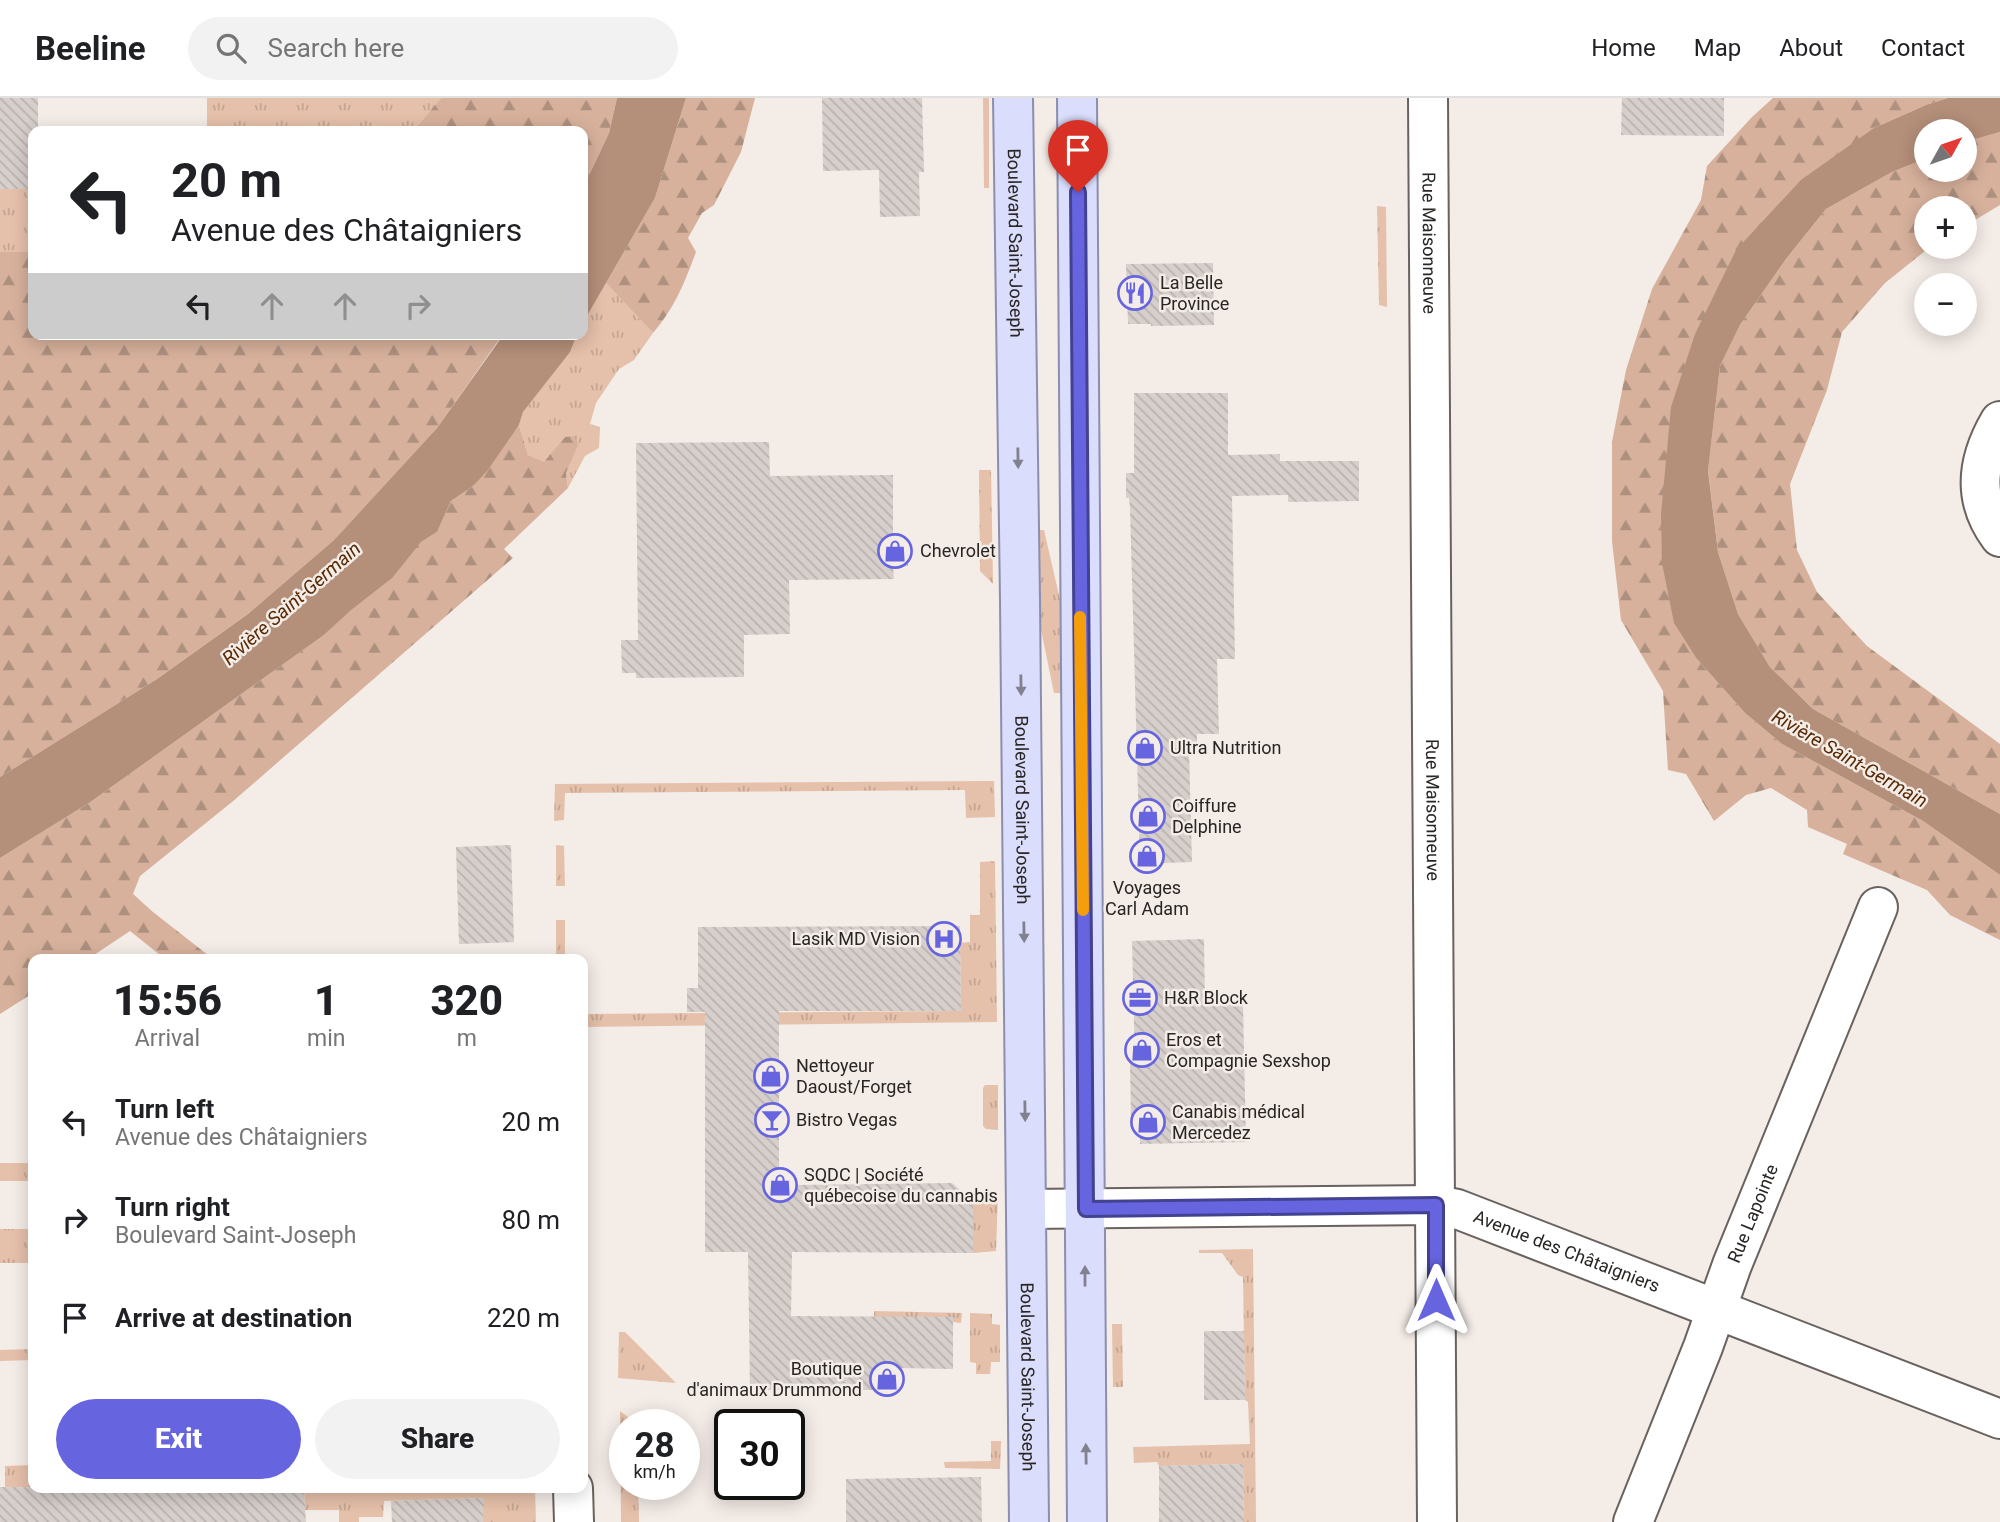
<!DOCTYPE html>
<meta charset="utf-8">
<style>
:root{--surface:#fff;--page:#f2f2f2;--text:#202124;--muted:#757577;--line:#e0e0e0;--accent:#6665df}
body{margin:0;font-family:Roboto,sans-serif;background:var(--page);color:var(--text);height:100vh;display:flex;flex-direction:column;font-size:26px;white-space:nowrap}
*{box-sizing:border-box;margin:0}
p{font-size:23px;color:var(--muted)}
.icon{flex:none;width:38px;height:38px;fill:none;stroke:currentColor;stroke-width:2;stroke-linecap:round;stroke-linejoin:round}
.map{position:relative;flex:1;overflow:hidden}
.sheet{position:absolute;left:28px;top:856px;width:560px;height:539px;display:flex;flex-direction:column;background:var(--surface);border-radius:14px;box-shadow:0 4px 18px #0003}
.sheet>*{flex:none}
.guide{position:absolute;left:28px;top:28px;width:560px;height:214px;border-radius:14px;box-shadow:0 4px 18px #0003;background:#fff;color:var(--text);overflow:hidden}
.needle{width:46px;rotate:50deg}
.fabs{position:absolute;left:1914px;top:21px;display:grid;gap:14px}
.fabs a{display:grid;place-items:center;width:63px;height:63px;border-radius:50%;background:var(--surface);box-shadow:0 4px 18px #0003;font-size:35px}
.speed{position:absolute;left:609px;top:1311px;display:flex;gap:14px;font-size:35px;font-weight:700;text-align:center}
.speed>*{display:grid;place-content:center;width:91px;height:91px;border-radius:50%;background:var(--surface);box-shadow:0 4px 18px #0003;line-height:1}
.speed small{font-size:18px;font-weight:400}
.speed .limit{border:4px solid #111;border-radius:10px;background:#fff;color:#111}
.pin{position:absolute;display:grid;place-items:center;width:60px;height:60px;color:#fff;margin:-72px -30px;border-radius:50% 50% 50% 0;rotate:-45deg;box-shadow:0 0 7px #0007}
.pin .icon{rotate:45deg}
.me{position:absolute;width:77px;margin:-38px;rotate:0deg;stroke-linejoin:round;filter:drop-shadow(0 0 5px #0008)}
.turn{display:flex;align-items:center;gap:24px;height:147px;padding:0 28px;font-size:32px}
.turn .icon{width:91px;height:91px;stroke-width:2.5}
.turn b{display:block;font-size:49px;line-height:60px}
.lanes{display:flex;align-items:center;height:66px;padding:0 28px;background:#0003;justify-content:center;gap:35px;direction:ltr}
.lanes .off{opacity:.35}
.eta{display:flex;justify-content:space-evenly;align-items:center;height:119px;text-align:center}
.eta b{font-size:42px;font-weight:800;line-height:49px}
.cta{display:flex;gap:14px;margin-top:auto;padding:14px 28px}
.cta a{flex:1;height:80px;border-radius:42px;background:var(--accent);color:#fff;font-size:28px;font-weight:800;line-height:80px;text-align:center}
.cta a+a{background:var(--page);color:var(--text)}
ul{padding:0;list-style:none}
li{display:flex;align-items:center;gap:21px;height:98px;padding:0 28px}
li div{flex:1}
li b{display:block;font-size:26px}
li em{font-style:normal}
header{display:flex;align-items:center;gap:42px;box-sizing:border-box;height:98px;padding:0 35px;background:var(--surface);border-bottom:2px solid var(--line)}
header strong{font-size:33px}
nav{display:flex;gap:38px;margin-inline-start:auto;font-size:24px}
.search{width:490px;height:63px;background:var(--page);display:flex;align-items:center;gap:18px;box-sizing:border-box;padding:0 24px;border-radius:38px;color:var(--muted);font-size:26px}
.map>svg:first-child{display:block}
.grass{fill:url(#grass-tufts)}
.forest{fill:url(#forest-firs)}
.water{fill:#b48f7a}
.building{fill:url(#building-back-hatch)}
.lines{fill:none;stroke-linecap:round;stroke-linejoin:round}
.minor-casing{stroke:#69625e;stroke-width:42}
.major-casing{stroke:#8b8eae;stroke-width:42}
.minor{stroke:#fff;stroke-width:38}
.major{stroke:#daddfb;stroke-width:38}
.oneway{fill:#81818f}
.route-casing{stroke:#424291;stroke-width:18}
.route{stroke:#6665df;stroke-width:12}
.slow{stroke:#f59e0b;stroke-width:12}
.labels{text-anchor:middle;stroke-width:5;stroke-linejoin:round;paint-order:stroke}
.street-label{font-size:18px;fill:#282523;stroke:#f4ece7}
.poi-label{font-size:18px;fill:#282523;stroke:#f4ece7;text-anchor:start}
.water-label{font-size:19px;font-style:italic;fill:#582904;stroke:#f4ece7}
</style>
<header>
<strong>Beeline</strong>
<div class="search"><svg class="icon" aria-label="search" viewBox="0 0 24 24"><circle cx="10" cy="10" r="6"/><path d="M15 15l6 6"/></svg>Search here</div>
<nav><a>Home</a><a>Map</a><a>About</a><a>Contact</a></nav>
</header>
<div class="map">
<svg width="2000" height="1424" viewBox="0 0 2000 1424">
<defs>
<pattern id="grass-tufts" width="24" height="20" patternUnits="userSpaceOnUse" patternTransform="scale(1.75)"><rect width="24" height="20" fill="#e5c0aa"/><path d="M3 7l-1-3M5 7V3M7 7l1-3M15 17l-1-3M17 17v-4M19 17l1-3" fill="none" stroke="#c4a592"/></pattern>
<pattern id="forest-firs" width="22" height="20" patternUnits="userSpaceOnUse" patternTransform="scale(1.75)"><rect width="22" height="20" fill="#d7b19c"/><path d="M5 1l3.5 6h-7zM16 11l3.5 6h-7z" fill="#ae907f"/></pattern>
<pattern id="building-back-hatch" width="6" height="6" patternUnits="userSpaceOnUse" patternTransform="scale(1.75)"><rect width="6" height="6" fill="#d7cfcb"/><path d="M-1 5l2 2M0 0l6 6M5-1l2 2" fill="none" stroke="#b9b2ae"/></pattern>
</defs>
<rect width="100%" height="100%" fill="#f4ece7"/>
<!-- grass -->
<path class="grass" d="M 207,0 L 441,0 L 413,33 L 207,33 Z
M 983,0 L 989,0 L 989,90 L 984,90 Z
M 0,91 L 33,91 L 33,154 L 0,154 Z
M 1377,108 L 1386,109 L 1387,209 L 1379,207 Z
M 606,185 L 653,235 L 634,262 L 619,271 L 596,305 L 590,326 L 600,329 L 599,350 L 585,358 L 568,390 L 566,375 L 577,347 L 565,339 L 545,365 L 528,357 L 519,327 L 523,314 L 569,254 L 577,236 L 583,236 L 583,225 Z
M 979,372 L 991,372 L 993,486 L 980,473 Z
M 1037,432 L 1044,432 L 1061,506 L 1063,595 L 1054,595 L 1040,527 Z
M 994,683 L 995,719 L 966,720 L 965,692 L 565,695 L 564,722 L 554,723 L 555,686 Z
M 556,747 L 564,748 L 565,788 L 556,788 Z
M 995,763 L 997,924 L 583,929 L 583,916 L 961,913 L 960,845 L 970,844 L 970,817 L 980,817 L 980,764 Z
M 556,822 L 565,822 L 565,861 L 556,861 Z
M 985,987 L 998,987 L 998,1032 L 986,1031 L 983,1028 L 983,990 Z
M 0,1065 L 33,1065 L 33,1083 L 0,1083 Z
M 991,1095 L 998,1095 L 996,1153 L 973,1155 L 973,1103 Z
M 0,1131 L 33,1131 L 33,1165 L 0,1165 Z
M 1253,1151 L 1256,1424 L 1244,1424 L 1243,1366 L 1159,1368 L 1157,1364 L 1134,1365 L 1133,1349 L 1250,1346 L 1248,1304 L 1245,1302 L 1243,1179 L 1238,1177 L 1222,1155 L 1199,1155 L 1199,1152 Z
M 874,1213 L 962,1215 L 961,1225 L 953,1224 L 953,1219 L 874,1219 Z
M 970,1215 L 992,1216 L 992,1226 L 1000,1227 L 1000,1264 L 991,1264 L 990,1276 L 976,1276 L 976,1265 L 970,1264 Z
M 1112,1226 L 1122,1226 L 1123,1289 L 1113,1289 Z
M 619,1234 L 625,1234 L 676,1285 L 618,1280 Z
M 33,1251 L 33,1262 L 0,1263 L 0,1252 Z
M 620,1313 L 636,1325 L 625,1326 L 625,1386 L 638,1386 L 639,1424 L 621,1424 Z
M 991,1343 L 1001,1343 L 1000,1371 L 945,1370 L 944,1364 L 991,1363 Z
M 33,1367 L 33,1389 L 5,1389 L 5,1368 Z
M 304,1390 L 535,1390 L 536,1424 L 483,1424 L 483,1400 L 384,1403 L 383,1419 L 359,1419 L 359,1424 L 339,1424 L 339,1412 L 305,1412 Z"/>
<!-- forest -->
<path class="forest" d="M 441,0 L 617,0 L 609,35 L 583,90 L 583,33 L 413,33 Z
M 686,0 L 755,0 L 741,54 L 714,107 L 702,115 L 688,140 L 696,154 C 685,184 674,211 653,235 L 606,185 L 655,100 Z
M 1773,0 L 1948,0 L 1926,7 L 1874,30 L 1695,236 L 1697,561 L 1745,615 L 1782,646 L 1923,723 L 2000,777 L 2000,842 L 1950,817 L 1927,792 L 1843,756 L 1847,746 L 1808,729 L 1807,712 L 1771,690 L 1746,697 L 1714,723 L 1686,676 L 1668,672 L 1663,593 L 1621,522 L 1612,443 L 1612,344 L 1626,272 L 1652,191 L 1701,102 L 1707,68 L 1752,19 Z
M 2000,34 L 2000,107 L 1965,128 L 1965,110 L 1927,110 L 1927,149 L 1930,149 L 1885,185 L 1842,234 L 1827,292 L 1790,386 L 1797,452 L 1817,494 L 1867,548 L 2000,646 L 2000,716 L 1813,611 L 1770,569 L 1738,516 L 1718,454 L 1708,372 L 1720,268 L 1740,227 L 1786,161 L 1826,111 L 1892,74 L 1927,60 L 1927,72 L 1965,72 L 1965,44 Z
M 0,154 L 33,154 L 33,236 L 503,236 L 437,330 L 334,442 L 248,516 L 157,581 L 0,679 Z
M 519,327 L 528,357 L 544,364 L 565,339 L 574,338 L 578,347 L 566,375 L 568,390 L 504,451 L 513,460 L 232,704 L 140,778 L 133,796 L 153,814 L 213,861 L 165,861 L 130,833 L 88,861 L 33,861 L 33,895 L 0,916 L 0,760 L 89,705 L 324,537 L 421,444 L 437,434 L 451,403 L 473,388 Z"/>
<!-- water -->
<path class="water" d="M 617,0 L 686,0 L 655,100 L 583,225 L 583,90 L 609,35 Z
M 1948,0 L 2000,0 L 2000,34 L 1965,44 L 1965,33 L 1927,33 L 1927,60 L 1892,74 L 1826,111 L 1786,161 L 1740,227 L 1720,268 L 1708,373 L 1718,454 L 1738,516 L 1770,569 L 1813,611 L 2000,716 L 2000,777 L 1923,723 L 1782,646 L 1745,615 L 1697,561 L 1674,525 L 1662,465 L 1661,416 L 1671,309 L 1695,236 L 1736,152 L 1801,82 L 1874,30 L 1926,7 Z
M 504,236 L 577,236 L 570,254 L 523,314 L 519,327 L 487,373 L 473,388 L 451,403 L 437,434 L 421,444 L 392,480 L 351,512 L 324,537 L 89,705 L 0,760 L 0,679 L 157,581 L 248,516 L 334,442 L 437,330 Z"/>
<!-- building -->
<path class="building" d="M 0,0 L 38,0 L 38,33 L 33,33 L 33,91 L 0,91 Z
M 822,0 L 922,0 L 924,74 L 919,74 L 920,118 L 880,119 L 879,72 L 823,73 Z
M 1622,0 L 1724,0 L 1724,38 L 1621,37 Z
M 1213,165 L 1214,227 L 1151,228 L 1151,226 L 1128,226 L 1126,166 Z
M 1134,295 L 1228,295 L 1228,357 L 1280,356 L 1280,363 L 1359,363 L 1359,403 L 1288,404 L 1288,397 L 1232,398 L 1235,561 L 1217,561 L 1219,636 L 1197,636 L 1197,653 L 1189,653 L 1192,764 L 1140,766 L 1130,410 L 1129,400 L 1126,400 L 1126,375 L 1134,375 Z
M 769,344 L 770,378 L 893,377 L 893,443 L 907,443 L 908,468 L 893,469 L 894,481 L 789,482 L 790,536 L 744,537 L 744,579 L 636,580 L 636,575 L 622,575 L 621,542 L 638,542 L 636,345 Z
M 511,747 L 514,844 L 459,846 L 456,749 Z
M 960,828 L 961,913 L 779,913 L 779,1072 L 795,1087 L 952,1085 L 973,1103 L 973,1155 L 792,1154 L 791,1218 L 953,1219 L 953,1271 L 898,1270 L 898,1287 L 879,1287 L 879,1292 L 750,1292 L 748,1154 L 705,1154 L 705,914 L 687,914 L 687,890 L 698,890 L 698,829 Z
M 1204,841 L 1205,907 L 1243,906 L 1246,1044 L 1140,1046 L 1139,1020 L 1131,1020 L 1130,966 L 1135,966 L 1132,843 Z
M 1204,1233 L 1244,1233 L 1245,1302 L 1204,1302 Z
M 1243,1366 L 1244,1424 L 1159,1424 L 1159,1368 Z
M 981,1379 L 982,1424 L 846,1424 L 846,1381 Z
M 0,1389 L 221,1390 L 220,1394 L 304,1395 L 306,1424 L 0,1424 Z
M 484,1400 L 483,1424 L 392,1424 L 391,1403 Z"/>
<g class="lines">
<!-- minor casing -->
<g class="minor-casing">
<g id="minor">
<path id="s1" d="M 1428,0 L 1437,1424"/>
<path d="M 2000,323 C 1977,362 1971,400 2000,439"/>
<path id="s2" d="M 1027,1111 L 1436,1107 L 1457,1111 L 2000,1321"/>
<path d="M 573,1390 L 574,1424"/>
<path id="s3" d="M 1633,1424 L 1703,1249 L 1732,1167 L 1878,809"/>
</g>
</g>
<!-- major casing -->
<g class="major-casing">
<g id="major">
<path id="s4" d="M 1013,0 L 1020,502 L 1029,1424"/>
<path d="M 1077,0 L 1087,1424"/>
</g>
</g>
<!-- minor -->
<use href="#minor" class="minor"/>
<!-- major -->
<use href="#major" class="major"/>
</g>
<!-- one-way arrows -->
<defs><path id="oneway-solid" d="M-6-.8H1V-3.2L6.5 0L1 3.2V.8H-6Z" transform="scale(1.75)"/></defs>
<g class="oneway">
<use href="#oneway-solid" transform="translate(1018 360) rotate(89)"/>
<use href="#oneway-solid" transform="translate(1021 587) rotate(89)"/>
<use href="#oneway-solid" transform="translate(1024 834) rotate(89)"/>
<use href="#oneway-solid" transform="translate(1025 1013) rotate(89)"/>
<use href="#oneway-solid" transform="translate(1085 1178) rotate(-90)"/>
<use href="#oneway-solid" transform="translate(1086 1356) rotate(-91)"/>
</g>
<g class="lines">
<!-- route casing -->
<g class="route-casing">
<path id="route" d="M 1078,94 L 1086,1111 L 1436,1107 L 1436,1202"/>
</g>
<!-- route -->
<use href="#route" class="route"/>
<!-- slow -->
<path class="slow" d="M 1080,519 L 1083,812"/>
</g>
<!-- icons -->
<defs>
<g id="restaurant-ring" transform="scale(1.75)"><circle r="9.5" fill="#f4ece7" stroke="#6665df" stroke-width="1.5"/><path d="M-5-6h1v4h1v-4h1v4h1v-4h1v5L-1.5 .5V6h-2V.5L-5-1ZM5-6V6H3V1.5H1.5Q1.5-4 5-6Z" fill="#6665df"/></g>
<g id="shop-ring" transform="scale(1.75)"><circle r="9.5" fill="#f4ece7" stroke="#6665df" stroke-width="1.5"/><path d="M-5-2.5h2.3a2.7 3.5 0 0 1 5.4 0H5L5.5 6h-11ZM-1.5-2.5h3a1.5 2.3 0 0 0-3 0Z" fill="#6665df"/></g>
<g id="hospital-ring" transform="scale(1.75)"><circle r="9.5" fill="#f4ece7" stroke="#6665df" stroke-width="1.5"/><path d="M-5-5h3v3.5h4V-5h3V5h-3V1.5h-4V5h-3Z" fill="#6665df"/></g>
<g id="office-ring" transform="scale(1.75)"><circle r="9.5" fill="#f4ece7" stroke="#6665df" stroke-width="1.5"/><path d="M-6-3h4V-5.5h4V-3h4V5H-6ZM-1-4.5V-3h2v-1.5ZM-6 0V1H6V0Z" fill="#6665df"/></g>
<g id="bar-ring" transform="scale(1.75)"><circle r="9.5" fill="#f4ece7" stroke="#6665df" stroke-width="1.5"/><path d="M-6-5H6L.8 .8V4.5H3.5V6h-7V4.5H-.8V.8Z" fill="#6665df"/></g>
</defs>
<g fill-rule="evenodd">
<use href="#restaurant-ring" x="1135" y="195"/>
<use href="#shop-ring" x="895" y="453"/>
<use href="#shop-ring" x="1145" y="650"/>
<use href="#shop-ring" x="1148" y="718"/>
<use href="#shop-ring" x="1147" y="758"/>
<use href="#hospital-ring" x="944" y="841"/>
<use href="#office-ring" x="1140" y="900"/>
<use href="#shop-ring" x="1142" y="952"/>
<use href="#shop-ring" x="771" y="978"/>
<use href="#bar-ring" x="772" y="1022"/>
<use href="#shop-ring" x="1148" y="1024"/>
<use href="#shop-ring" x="780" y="1087"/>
<use href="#shop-ring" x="887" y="1281"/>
</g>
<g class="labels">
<!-- street labels -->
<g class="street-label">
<text dy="6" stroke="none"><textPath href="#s4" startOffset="145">Boulevard Saint-Joseph</textPath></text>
<text dy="6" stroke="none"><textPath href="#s1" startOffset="145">Rue Maisonneuve</textPath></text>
<text dy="6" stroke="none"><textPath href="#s4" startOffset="712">Boulevard Saint-Joseph</textPath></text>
<text dy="6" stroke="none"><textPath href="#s1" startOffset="712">Rue Maisonneuve</textPath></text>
<text dy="6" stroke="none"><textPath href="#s3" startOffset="331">Rue Lapointe</textPath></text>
<text dy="6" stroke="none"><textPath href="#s2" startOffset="548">Avenue des Châtaigniers</textPath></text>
<text dy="6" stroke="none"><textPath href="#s4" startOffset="1279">Boulevard Saint-Joseph</textPath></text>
</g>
<!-- poi labels -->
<g class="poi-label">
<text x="1160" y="191">La Belle<tspan x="1160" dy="21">Province</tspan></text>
<text x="920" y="459">Chevrolet</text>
<text x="1170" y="656">Ultra Nutrition</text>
<text x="1172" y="714">Coiffure<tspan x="1172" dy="21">Delphine</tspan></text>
<text x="1147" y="796" text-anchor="middle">Voyages<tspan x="1147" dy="21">Carl Adam</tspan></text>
<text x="920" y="847" text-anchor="end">Lasik MD Vision</text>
<text x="1164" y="906">H&amp;R Block</text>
<text x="1166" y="948">Eros et<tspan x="1166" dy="21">Compagnie Sexshop</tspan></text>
<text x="796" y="974">Nettoyeur<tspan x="796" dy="21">Daoust/Forget</tspan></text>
<text x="1172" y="1020">Canabis médical<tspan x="1172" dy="21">Mercedez</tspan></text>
<text x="796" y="1028">Bistro Vegas</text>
<text x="804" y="1083">SQDC | Société<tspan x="804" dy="21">québecoise du cannabis</tspan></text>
<text x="862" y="1277" text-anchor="end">Boutique<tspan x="862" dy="21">d'animaux Drummond</tspan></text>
</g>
<!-- water labels -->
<g class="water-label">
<text transform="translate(291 505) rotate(-41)" y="7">Rivière Saint-Germain</text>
<text transform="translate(1850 660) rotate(30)" y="7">Rivière Saint-Germain</text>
</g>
</g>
</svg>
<div class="fabs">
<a><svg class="needle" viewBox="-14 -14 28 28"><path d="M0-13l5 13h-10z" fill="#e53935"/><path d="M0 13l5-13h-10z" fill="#757577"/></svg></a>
<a>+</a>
<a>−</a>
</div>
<div class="speed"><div>28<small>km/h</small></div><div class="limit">30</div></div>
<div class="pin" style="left:1078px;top:94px;background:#d93025"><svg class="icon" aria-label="arrive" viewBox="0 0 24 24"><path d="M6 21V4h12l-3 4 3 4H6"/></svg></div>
<svg class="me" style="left:1436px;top:1202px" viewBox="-20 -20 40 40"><path d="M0-17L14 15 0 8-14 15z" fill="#6665df" stroke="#fff" stroke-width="4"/></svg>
<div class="guide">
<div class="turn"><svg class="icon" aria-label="left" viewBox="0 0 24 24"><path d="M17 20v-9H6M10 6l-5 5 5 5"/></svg><div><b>20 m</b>Avenue des Châtaigniers</div></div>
<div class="lanes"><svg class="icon" aria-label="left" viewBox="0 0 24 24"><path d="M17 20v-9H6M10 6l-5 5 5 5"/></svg><svg class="icon off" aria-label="ahead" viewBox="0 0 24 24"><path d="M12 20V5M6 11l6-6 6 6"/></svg><svg class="icon off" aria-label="ahead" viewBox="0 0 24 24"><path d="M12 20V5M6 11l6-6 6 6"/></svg><svg class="icon off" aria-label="right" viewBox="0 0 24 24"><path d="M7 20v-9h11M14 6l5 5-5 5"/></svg></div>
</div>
<section class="sheet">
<div class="eta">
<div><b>15:56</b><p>Arrival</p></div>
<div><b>1</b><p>min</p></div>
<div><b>320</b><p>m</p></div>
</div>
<ul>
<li><svg class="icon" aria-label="left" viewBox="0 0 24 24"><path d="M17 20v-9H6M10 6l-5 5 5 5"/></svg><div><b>Turn left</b><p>Avenue des Châtaigniers</p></div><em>20 m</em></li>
<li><svg class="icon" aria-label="right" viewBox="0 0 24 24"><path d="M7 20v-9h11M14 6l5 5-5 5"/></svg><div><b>Turn right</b><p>Boulevard Saint-Joseph</p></div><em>80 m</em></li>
<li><svg class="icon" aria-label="arrive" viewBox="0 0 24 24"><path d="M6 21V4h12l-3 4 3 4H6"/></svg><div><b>Arrive at destination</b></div><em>220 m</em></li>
</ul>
<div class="cta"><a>Exit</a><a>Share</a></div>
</section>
</div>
